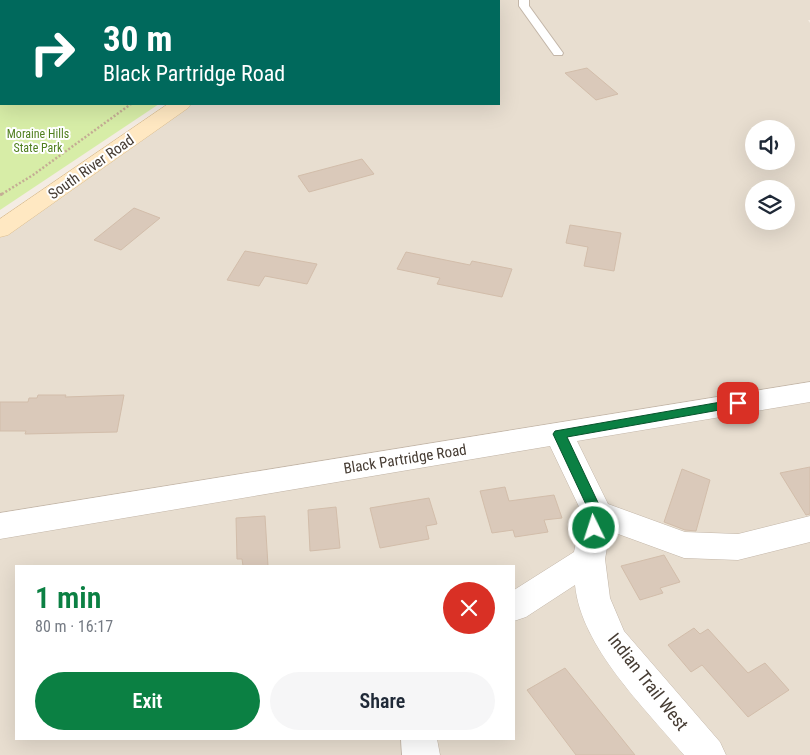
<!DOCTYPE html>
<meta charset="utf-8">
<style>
:root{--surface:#fff;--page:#f6f6f7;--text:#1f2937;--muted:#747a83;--accent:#0b8043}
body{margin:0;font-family:"Roboto Condensed",sans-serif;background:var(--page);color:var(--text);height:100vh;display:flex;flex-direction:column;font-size:19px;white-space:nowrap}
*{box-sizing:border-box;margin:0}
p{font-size:16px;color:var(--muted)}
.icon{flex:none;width:28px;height:28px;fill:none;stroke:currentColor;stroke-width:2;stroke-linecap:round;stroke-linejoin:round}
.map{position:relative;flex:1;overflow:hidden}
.drawer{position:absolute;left:15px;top:565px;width:500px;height:175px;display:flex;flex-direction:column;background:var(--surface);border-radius:0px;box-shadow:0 5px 20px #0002}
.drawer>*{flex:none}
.guide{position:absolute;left:0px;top:0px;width:500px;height:105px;box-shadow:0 5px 20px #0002;background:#00695c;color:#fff;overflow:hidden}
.buttons{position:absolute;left:745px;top:120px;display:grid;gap:10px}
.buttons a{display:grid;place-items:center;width:50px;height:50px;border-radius:50%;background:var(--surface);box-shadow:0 5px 20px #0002;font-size:25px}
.pin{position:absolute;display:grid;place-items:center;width:42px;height:42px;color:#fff;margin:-21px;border-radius:10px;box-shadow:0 2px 8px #0006}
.me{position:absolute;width:55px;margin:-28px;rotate:356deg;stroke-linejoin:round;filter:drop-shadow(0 0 4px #0008)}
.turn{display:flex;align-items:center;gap:18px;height:105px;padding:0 20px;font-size:22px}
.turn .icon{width:65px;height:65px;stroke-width:2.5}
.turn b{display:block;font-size:35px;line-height:42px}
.round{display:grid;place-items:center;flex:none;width:52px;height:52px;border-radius:26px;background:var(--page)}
.headline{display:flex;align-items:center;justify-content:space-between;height:85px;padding:0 20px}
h1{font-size:30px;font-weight:600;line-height:38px;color:var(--accent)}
.primary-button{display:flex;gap:10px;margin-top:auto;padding:10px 20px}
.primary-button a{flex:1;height:58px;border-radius:30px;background:var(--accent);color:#fff;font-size:20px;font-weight:600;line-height:58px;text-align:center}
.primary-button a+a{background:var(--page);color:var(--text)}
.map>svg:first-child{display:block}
.residential{fill:#e8ded0;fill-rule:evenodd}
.green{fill:#d7eda7}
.building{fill:#dac9ba;stroke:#d2bdaa}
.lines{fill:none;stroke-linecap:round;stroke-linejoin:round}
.lane-casing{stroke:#c3b6a8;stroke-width:2}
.street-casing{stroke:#c3b6a8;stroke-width:1}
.secondary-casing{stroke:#dcbe8f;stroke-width:1}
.path-far1{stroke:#c4ac94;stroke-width:2.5;stroke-dasharray:2 2;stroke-linecap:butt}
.path{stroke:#c4ac94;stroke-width:3;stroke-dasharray:2.5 2.5;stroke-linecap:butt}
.lane{fill:#fff;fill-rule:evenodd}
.street{fill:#fff;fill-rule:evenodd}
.secondary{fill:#ffe8c2;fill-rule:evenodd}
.route{fill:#0b8043;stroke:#07532c}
.labels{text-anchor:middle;stroke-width:4;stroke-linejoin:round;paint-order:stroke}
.far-park-label{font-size:12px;fill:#507f1f;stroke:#fff}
.street-label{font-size:15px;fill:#463c33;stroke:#fff}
.near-street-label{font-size:18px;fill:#463c33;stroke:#fff}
</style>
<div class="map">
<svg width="810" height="755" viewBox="0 0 810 755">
<rect width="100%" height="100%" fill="#f4ece3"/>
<!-- residential -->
<path class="residential" d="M 404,0 L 810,0 L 810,20 L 808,20 L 810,23 L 810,755 L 0,755 L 0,230 L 181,104 L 499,104 L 499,1 L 400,1 ZM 754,129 L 786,129 L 786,161 L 754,161 ZM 754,189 L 786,189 L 786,221 L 754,221 ZM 16,566 L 514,566 L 514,739 L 16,739 Z"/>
<!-- green -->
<path class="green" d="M 0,0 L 377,0 L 1,1 L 1,104 L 159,104 L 0,210 Z"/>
<!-- building -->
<path class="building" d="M 587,68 L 618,94 L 596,100 L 565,73 Z
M 362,159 L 374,174 L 309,192 L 298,176 Z
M 134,208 L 160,218 L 121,250 L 94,240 Z
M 570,225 L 621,233 L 614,271 L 584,266 L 588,247 L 566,243 Z
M 245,251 L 317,264 L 307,284 L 265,276 L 259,286 L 227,280 Z
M 406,252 L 470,265 L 472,261 L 512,269 L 502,297 L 437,284 L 440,278 L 397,269 Z
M 38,395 L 66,395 L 65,397 L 124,395 L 117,432 L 25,434 L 26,431 L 0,431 L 0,402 L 28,402 L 29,398 L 37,398 Z
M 810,467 L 810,514 L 806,515 L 780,473 Z
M 682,469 L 710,480 L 696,531 L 685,530 L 664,522 Z
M 505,487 L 509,501 L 554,495 L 562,518 L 544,520 L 548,532 L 515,537 L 513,530 L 492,533 L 480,491 Z
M 429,498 L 437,524 L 426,526 L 429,539 L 380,548 L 370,508 Z
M 336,507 L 340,548 L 310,551 L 308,510 Z
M 265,516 L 268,566 L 243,566 L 242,559 L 237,559 L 236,518 Z
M 664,555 L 680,582 L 660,588 L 663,593 L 640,600 L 621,566 Z
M 694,628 L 700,634 L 708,629 L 748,673 L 765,663 L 789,690 L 748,717 L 702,665 L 691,672 L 668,645 Z
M 565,668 L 635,755 L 576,755 L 527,690 Z"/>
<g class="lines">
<!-- lane casing -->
<g class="lane-casing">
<path id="lane" d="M 519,0 L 529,0 L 529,6 L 563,53 L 562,55 L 554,55 L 519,6 Z"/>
</g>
<!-- street casing -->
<g class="street-casing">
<path id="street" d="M 810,382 L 810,402 L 577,441 L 608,504 L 685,532 L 738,534 L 810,516 L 810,542 L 738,560 L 684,558 L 610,531 L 605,559 L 610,598 L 624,631 L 720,742 L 726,755 L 684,755 C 645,708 581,647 575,585 L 526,617 L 514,621 L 514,590 L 574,552 L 582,513 L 550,446 L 0,539 L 0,513 Z
M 401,739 L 437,739 L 440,755 L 402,755 Z"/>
</g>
<!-- secondary casing -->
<g class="secondary-casing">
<path id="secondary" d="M 168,104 L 191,104 L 188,108 L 8,235 L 0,237 L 0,219 Z"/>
</g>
<!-- path-far1 -->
<path class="path-far1" d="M 307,1 L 315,0
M 2,194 L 33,175 L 131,104"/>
<!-- path -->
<path class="path" d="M 0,195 L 4,193"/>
<!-- lane -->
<use href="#lane" class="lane"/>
<!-- street -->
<use href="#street" class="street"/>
<!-- secondary -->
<use href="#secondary" class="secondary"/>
</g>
<!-- route -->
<path class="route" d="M 738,399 L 742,400 L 742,406 L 567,437 L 603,513 L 599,532 L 590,532 L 588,528 L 590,513 L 553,434 L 555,431 Z"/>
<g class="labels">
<!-- far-park labels -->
<g class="far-park-label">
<text x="38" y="138">Moraine Hills<tspan x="38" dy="14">State Park</tspan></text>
</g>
<!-- street labels -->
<g class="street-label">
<text transform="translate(91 167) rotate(-35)" y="5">South River Road</text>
<text transform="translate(405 459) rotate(-9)" y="5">Black Partridge Road</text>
</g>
<!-- near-street labels -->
<g class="near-street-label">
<text transform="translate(648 682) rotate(52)" y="6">Indian Trail West</text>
</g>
</g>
</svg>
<div class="buttons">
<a><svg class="icon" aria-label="sound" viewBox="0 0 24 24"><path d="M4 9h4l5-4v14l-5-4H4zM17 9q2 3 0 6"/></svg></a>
<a><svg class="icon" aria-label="layers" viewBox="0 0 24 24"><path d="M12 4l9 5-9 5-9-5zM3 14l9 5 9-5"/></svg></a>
</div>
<div class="pin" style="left:738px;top:403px;background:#d93025"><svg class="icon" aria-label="arrive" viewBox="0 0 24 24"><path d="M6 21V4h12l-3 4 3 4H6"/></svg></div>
<svg class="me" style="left:594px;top:528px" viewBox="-20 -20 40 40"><circle r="17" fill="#0b8043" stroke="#fff" stroke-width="3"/><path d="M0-11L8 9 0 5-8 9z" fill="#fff"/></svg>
<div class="guide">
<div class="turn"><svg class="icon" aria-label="right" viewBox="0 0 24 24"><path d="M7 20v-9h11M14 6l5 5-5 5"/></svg><div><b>30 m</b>Black Partridge Road</div></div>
</div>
<section class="drawer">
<div class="headline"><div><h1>1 min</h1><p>80 m · 16:17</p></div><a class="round" style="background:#d93025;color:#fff"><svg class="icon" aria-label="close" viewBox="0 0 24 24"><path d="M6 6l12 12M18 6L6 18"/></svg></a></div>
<div class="primary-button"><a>Exit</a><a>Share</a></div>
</section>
</div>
